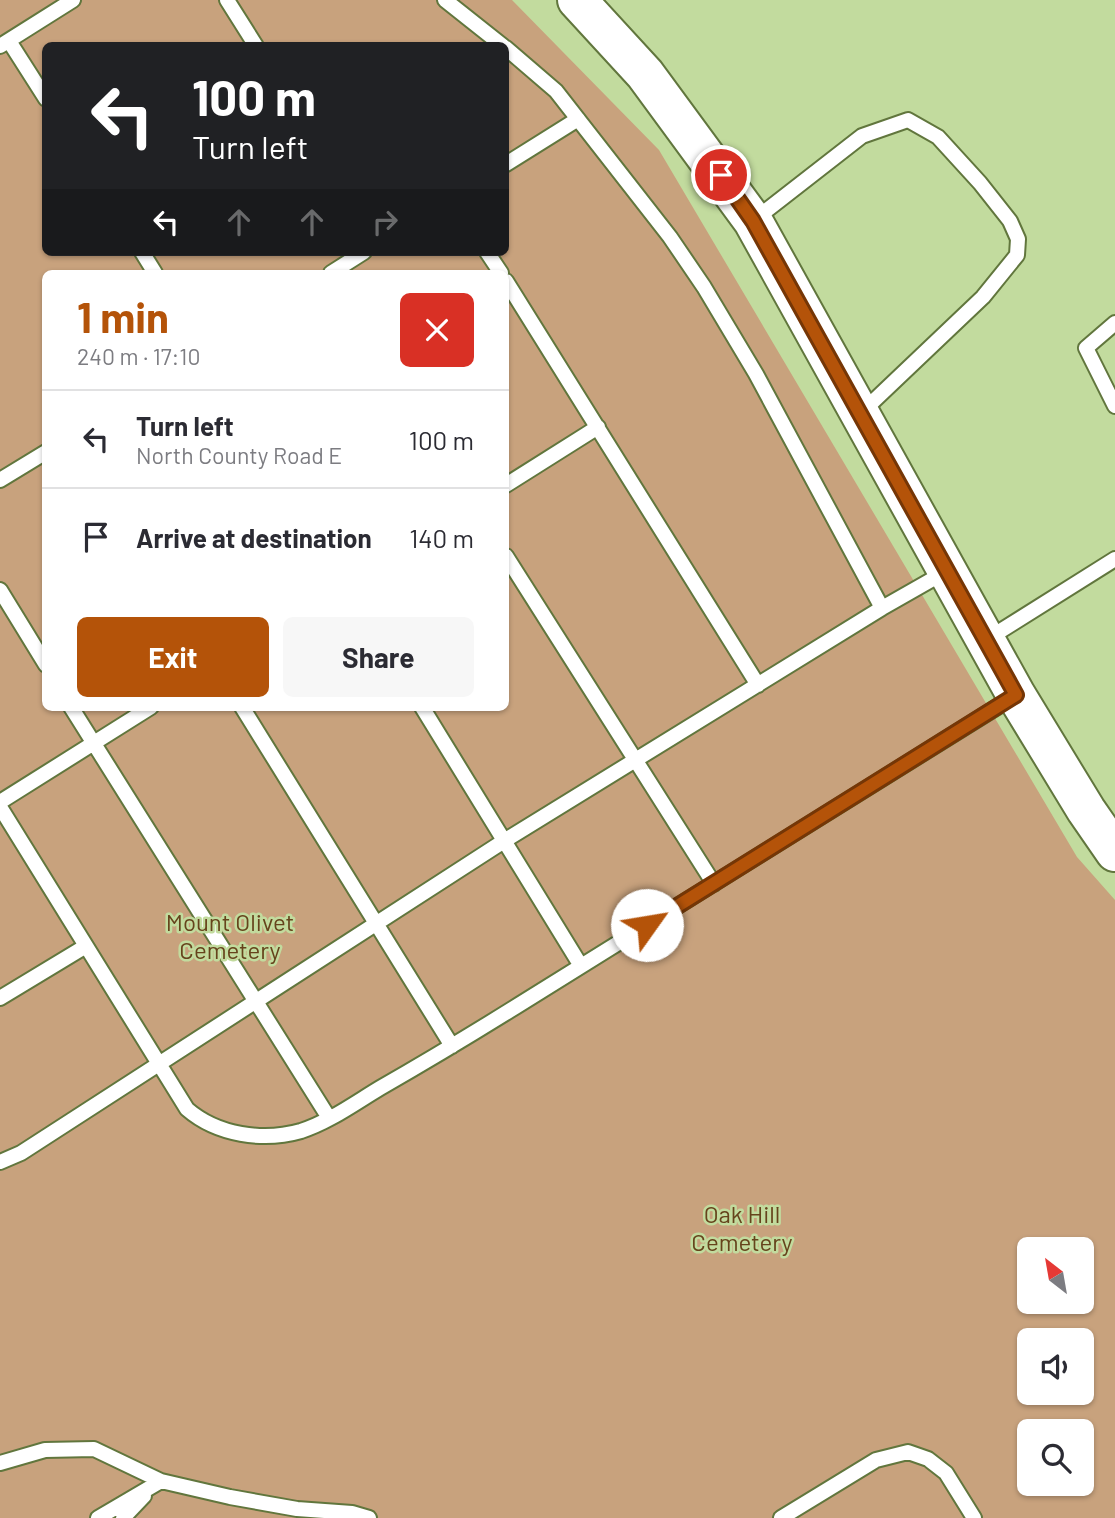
<!DOCTYPE html>
<meta charset="utf-8">
<style>
:root{--surface:#fff;--page:#f7f7f7;--text:#2b2b33;--muted:#7c7c81;--line:#e1e1e2;--accent:#b45309}
body{margin:0;font-family:Barlow,sans-serif;background:var(--page);color:var(--text);height:100vh;display:flex;flex-direction:column;font-size:26px;white-space:nowrap}
*{box-sizing:border-box;margin:0}
p{font-size:23px;color:var(--muted)}
.icon{flex:none;width:38px;height:38px;fill:none;stroke:currentColor;stroke-width:2;stroke-linecap:round;stroke-linejoin:round}
.map{position:relative;flex:1;overflow:hidden}
.sheet{position:absolute;left:42px;top:270px;width:467px;height:441px;display:flex;flex-direction:column;background:var(--surface);border-radius:10px;box-shadow:0 2px 5px #0004}
.sheet>*{flex:none}
.banner{position:absolute;left:42px;top:42px;width:467px;height:214px;border-radius:10px;box-shadow:0 2px 5px #0004;background:#202124;color:#fff;overflow:hidden}
.needle{width:46px;rotate:329deg}
.tools{position:absolute;left:1017px;top:1237px;display:grid;gap:14px}
.tools a{display:grid;place-items:center;width:77px;height:77px;border-radius:10px;background:var(--surface);box-shadow:0 2px 5px #0004;font-size:35px}
.pin{position:absolute;display:grid;place-items:center;width:60px;height:60px;color:#fff;margin:-30px;border:4px solid #fff;border-radius:50%;box-shadow:0 2px 7px #0007}
.me{position:absolute;width:77px;margin:-38px;rotate:58deg;stroke-linejoin:round;filter:drop-shadow(0 0 5px #0008)}
.turn{display:flex;align-items:center;gap:24px;height:147px;padding:0 35px;font-size:32px}
.turn .icon{width:91px;height:91px;stroke-width:2.5}
.turn b{display:block;font-size:49px;line-height:60px}
.lanes{display:flex;align-items:center;height:66px;padding:0 35px;background:#0003;justify-content:center;gap:35px;direction:ltr}
.lanes .off{opacity:.35}
.round{display:grid;place-items:center;flex:none;width:74px;height:74px;border-radius:10px;background:var(--page)}
.headline{display:flex;align-items:center;justify-content:space-between;height:119px;padding:0 35px}
h1{font-size:42px;font-weight:700;line-height:52px;color:var(--accent)}
.button{display:flex;gap:14px;margin-top:auto;padding:14px 35px}
.button a{flex:1;height:80px;border-radius:10px;background:var(--accent);color:#fff;font-size:28px;font-weight:700;line-height:80px;text-align:center}
.button a+a{background:var(--page);color:var(--text)}
ul{padding:0;list-style:none}
li{display:flex;align-items:center;gap:21px;height:98px;padding:0 35px;border-top:2px solid var(--line)}
li div{flex:1}
li b{display:block;font-size:26px}
li em{font-style:normal}
.map>svg:first-child{display:block}
.green{fill:#c8a27d;fill-rule:evenodd}
.lines{fill:none;stroke-linecap:round;stroke-linejoin:round}
.lane-casing{stroke:#61763d;stroke-width:18}
.secondary-casing{stroke:#61763d;stroke-width:42}
.lane{stroke:#fff;stroke-width:14}
.secondary{stroke:#fff;stroke-width:38}
.route-casing{stroke:#753606;stroke-width:18}
.route{stroke:#b45309;stroke-width:12}
.labels{text-anchor:middle;stroke-width:5;stroke-linejoin:round;paint-order:stroke}
.park-label{font-size:24px;fill:#66431c;stroke:#c2db9e}
</style>
<div class="map">
<svg width="1115" height="1518" viewBox="0 0 1115 1518">
<rect width="100%" height="100%" fill="#c2db9e"/>
<!-- green -->
<path class="green" d="M 0,0 L 512,0 L 659,150 L 1077,857 L 1115,900 L 1115,1518 L 0,1518 ZM 46,46 L 506,46 L 506,252 L 46,252 ZM 46,273 L 506,273 L 506,707 L 46,707 ZM 1029,1250 L 1082,1250 L 1082,1302 L 1029,1302 ZM 1029,1340 L 1082,1340 L 1082,1393 L 1029,1393 ZM 1029,1432 L 1082,1432 L 1082,1484 L 1029,1484 Z"/>
<g class="lines">
<!-- lane casing -->
<g class="lane-casing">
<path id="lane" d="M 227,0 L 256,46
M 445,0 L 503,46
M 9,41 L 46,99
M 0,46 L 73,0
M 506,48 L 556,91 L 670,237 L 704,287 L 756,374 L 882,608
M 506,164 L 578,119
M 754,220 L 862,136 L 908,120 L 938,137 L 980,183 L 1010,221 L 1018,239 L 1017,255 L 983,297 L 861,413
M 142,252 L 155,273
M 487,252 L 501,273
M 331,273 L 364,252
M 506,281 L 758,685
M 1115,323 L 1086,348 L 1115,406
M 0,480 L 46,452
M 506,485 L 598,427
M 506,556 L 714,884
M 0,590 L 46,665
M 986,640 L 1115,559
M 71,707 L 329,1118
M 242,707 L 452,1046
M 422,707 L 581,966
M 0,802 L 151,707
M 0,807 L 187,1109 C 217,1135 263,1142 301,1131 C 329,1122 355,1103 380,1088 C 429,1060 477,1031 525,1001 C 689,900 852,798 1015,696
M 0,998 L 86,946
M 0,1162 L 21,1153 L 504,841 L 882,608 L 947,571
M 0,1463 L 45,1450 L 94,1449 L 161,1481 L 230,1497 L 297,1509 L 352,1513 L 369,1518
M 98,1518 L 161,1481
M 123,1518 L 144,1496
M 781,1518 L 876,1460 L 908,1452 L 928,1459 L 946,1473 L 974,1518"/>
</g>
<!-- secondary casing -->
<g class="secondary-casing">
<path id="secondary" d="M 577,0 L 645,74 L 753,221 L 1016,695 L 1086,810 L 1115,852"/>
</g>
<!-- lane -->
<use href="#lane" class="lane"/>
<!-- secondary -->
<use href="#secondary" class="secondary"/>
</g>
<g class="lines">
<!-- route casing -->
<g class="route-casing">
<path id="route" d="M 647,925 L 1016,695 L 753,221 L 721,175"/>
</g>
<!-- route -->
<use href="#route" class="route"/>
</g>
<g class="labels">
<!-- park labels -->
<g class="park-label">
<text x="230" y="931">Mount Olivet<tspan x="230" dy="28">Cemetery</tspan></text>
<text x="742" y="1223">Oak Hill<tspan x="742" dy="28">Cemetery</tspan></text>
</g>
</g>
</svg>
<div class="tools">
<a><svg class="needle" viewBox="-14 -14 28 28"><path d="M0-13l5 13h-10z" fill="#e53935"/><path d="M0 13l5-13h-10z" fill="#7c7c81"/></svg></a>
<a><svg class="icon" aria-label="sound" viewBox="0 0 24 24"><path d="M4 9h4l5-4v14l-5-4H4zM17 9q2 3 0 6"/></svg></a>
<a><svg class="icon" aria-label="search" viewBox="0 0 24 24"><circle cx="10" cy="10" r="6"/><path d="M15 15l6 6"/></svg></a>
</div>
<div class="pin" style="left:721px;top:175px;background:#d93025"><svg class="icon" aria-label="arrive" viewBox="0 0 24 24"><path d="M6 21V4h12l-3 4 3 4H6"/></svg></div>
<svg class="me" style="left:647px;top:925px" viewBox="-20 -20 40 40"><circle r="19" fill="#fff"/><path d="M0-13L10 11 0 6-10 11z" fill="#b45309"/></svg>
<div class="banner">
<div class="turn"><svg class="icon" aria-label="left" viewBox="0 0 24 24"><path d="M17 20v-9H6M10 6l-5 5 5 5"/></svg><div><b>100 m</b>Turn left</div></div>
<div class="lanes"><svg class="icon" aria-label="left" viewBox="0 0 24 24"><path d="M17 20v-9H6M10 6l-5 5 5 5"/></svg><svg class="icon off" aria-label="ahead" viewBox="0 0 24 24"><path d="M12 20V5M6 11l6-6 6 6"/></svg><svg class="icon off" aria-label="ahead" viewBox="0 0 24 24"><path d="M12 20V5M6 11l6-6 6 6"/></svg><svg class="icon off" aria-label="right" viewBox="0 0 24 24"><path d="M7 20v-9h11M14 6l5 5-5 5"/></svg></div>
</div>
<section class="sheet">
<div class="headline"><div><h1>1 min</h1><p>240 m · 17:10</p></div><a class="round" style="background:#d93025;color:#fff"><svg class="icon" aria-label="close" viewBox="0 0 24 24"><path d="M6 6l12 12M18 6L6 18"/></svg></a></div>
<ul>
<li><svg class="icon" aria-label="left" viewBox="0 0 24 24"><path d="M17 20v-9H6M10 6l-5 5 5 5"/></svg><div><b>Turn left</b><p>North County Road E</p></div><em>100 m</em></li>
<li><svg class="icon" aria-label="arrive" viewBox="0 0 24 24"><path d="M6 21V4h12l-3 4 3 4H6"/></svg><div><b>Arrive at destination</b></div><em>140 m</em></li>
</ul>
<div class="button"><a>Exit</a><a>Share</a></div>
</section>
</div>
